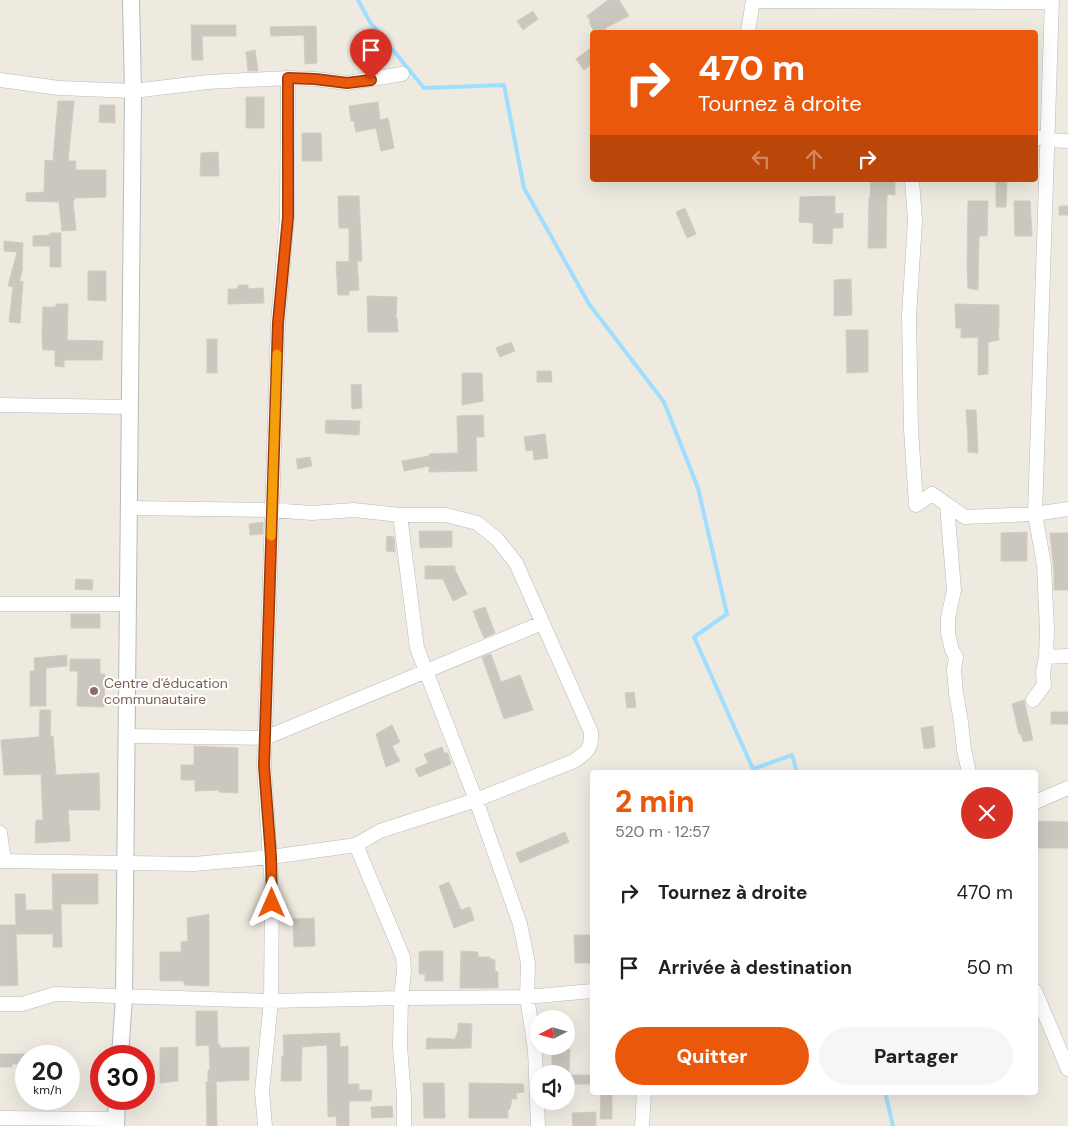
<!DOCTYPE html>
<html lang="fr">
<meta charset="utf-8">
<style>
:root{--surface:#fff;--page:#f6f6f6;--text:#202124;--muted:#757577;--accent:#ea580c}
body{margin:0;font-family:"DM Sans",sans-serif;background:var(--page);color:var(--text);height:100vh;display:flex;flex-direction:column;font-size:19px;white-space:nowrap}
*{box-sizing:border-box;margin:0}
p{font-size:16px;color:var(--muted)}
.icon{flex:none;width:28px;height:28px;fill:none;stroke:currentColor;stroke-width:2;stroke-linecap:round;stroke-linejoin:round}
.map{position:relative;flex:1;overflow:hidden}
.panel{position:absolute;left:590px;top:770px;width:448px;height:325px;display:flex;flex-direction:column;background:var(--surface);border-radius:5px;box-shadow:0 5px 20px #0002}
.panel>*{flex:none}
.top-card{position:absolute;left:590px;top:30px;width:448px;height:152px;border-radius:5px;box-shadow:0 5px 20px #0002;background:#ea580c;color:#fff;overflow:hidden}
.needle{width:32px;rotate:264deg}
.fabs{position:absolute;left:530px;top:1010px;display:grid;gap:10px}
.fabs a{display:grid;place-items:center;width:45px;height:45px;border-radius:50%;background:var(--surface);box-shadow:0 5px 20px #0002;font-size:25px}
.speed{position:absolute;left:15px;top:1045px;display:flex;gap:10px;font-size:25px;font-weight:700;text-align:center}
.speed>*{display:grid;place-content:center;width:65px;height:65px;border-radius:50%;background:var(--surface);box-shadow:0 5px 20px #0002;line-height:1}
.speed small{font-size:12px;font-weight:400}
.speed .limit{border:8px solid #d22;background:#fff;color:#111}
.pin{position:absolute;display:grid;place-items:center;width:42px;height:42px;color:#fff;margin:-51px -21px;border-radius:50% 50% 50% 0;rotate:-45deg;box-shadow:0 0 5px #0007}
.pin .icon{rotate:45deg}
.me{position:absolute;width:55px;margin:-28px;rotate:0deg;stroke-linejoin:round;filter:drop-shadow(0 0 4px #0008)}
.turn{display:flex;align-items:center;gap:18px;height:105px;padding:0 25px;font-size:22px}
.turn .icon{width:65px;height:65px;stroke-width:2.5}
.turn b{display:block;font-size:35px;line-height:42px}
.lanes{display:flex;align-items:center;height:48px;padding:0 25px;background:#0003;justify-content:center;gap:25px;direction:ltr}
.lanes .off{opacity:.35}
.round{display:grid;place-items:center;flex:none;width:52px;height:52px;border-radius:26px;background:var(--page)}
.overview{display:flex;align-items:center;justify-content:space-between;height:85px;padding:0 25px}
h1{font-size:30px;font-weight:800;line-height:38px;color:var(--accent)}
.cta{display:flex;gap:10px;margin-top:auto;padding:10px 25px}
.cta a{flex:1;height:58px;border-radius:30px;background:var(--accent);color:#fff;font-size:20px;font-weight:800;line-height:58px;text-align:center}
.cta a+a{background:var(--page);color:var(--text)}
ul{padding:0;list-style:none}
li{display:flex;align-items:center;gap:15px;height:75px;padding:0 25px}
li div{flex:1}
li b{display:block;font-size:19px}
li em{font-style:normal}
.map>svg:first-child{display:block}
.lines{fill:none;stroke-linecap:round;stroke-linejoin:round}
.stream{stroke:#9fdeff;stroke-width:4}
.building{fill:#cbc7bf;stroke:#d3cbbe}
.minor-casing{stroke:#b6babf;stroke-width:15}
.tertiary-casing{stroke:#b6babf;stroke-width:18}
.minor{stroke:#fff;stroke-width:14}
.tertiary{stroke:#fff;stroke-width:16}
.route-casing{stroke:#983908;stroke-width:12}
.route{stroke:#ea580c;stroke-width:9}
.slow{stroke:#f59e0b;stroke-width:9}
.education-dot{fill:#8d6e63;stroke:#fff;stroke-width:2}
.labels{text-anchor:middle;stroke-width:4;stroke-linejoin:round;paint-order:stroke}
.education-label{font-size:14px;fill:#785e54;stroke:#fff;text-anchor:start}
</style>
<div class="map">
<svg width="1068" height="1126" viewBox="0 0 1068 1126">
<rect width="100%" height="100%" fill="#eeeae0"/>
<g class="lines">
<!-- stream -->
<path class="stream" d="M 358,0 L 370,22 L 424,88 L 504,85 L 524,188 L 589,304 L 664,402 L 698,488 L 727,614 L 694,637 L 753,769 L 792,755 L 797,772
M 885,1092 L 893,1126"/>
</g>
<!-- building -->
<path class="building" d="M 608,0 L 619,0 L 629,16 L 605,28 L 608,32 L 594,32 L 589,22 L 591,21 L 587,16 Z
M 533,11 L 538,19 L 523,30 L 517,21 Z
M 191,25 L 236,25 L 236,36 L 202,36 L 203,60 L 192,60 Z
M 316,26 L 317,63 L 305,64 L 304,35 L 271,36 L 270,27 Z
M 592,47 L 592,64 L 584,70 L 576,59 Z
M 255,50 L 258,71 L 248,71 L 246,52 Z
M 246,97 L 264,97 L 264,128 L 246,128 Z
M 58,101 L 74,101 L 68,161 L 76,161 L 75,170 L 106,170 L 106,197 L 75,198 L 73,202 L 76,230 L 62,231 L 59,202 L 26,201 L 26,193 L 44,192 L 45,160 L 53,161 Z
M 378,102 L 380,120 L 388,118 L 394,148 L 381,151 L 376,128 L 356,132 L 354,121 L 351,121 L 349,106 Z
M 100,105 L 115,105 L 115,123 L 99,122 Z
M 302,133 L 321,133 L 322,161 L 302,161 Z
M 218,152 L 219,176 L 200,176 L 201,153 Z
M 871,180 L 895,180 L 895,195 L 887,194 L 886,248 L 868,248 L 869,198 L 870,198 Z
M 996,180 L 1007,180 L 1006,207 L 996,207 Z
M 338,196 L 359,196 L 362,261 L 357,261 L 359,290 L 349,291 L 349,295 L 338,295 L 336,262 L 354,261 L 349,261 L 349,228 L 339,228 Z
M 835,196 L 835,214 L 843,213 L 843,228 L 833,228 L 832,244 L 813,243 L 813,223 L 799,222 L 800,197 Z
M 968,201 L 988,201 L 987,236 L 979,236 L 978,290 L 968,288 L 967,264 Z
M 1014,201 L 1030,201 L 1032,236 L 1015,236 Z
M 1059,206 L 1068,206 L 1068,215 L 1059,215 Z
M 685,208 L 696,234 L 687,238 L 676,212 Z
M 50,233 L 61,233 L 61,267 L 50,267 L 50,246 L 33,246 L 33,236 L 50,235 Z
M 4,241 L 23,243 L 22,267 L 23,268 L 19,282 L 23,281 L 20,323 L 9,322 L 13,287 L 8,286 L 17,252 L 4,251 Z
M 88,271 L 106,271 L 106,301 L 88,300 Z
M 851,279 L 852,315 L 834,316 L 834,280 Z
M 238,285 L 248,285 L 248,289 L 263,288 L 264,303 L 228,304 L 228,289 L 238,289 Z
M 367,296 L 397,297 L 396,318 L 397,318 L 398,332 L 368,332 Z
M 56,304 L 68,304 L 67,340 L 103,341 L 102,360 L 64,360 L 64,367 L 55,366 L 55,350 L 43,350 L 42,336 L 43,307 L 56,307 Z
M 955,304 L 999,305 L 999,328 L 998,328 L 999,340 L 988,342 L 988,374 L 978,375 L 978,337 L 961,338 L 961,328 L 956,328 Z
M 846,330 L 868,330 L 868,372 L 847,373 Z
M 207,339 L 217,339 L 217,373 L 207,373 Z
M 511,342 L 515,351 L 500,357 L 496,348 Z
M 537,371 L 551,371 L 552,382 L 537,382 Z
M 462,373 L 482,373 L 483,401 L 462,405 Z
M 361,384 L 362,408 L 352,409 L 351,385 Z
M 966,410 L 976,410 L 978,453 L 968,452 L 968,440 Z
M 483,415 L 484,437 L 476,437 L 477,471 L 429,472 L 429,466 L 404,471 L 402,461 L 429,456 L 429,454 L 458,453 L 457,416 Z
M 326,420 L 360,421 L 359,435 L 325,433 Z
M 545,434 L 548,458 L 534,460 L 533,450 L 526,451 L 524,437 Z
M 310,457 L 312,466 L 298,469 L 296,459 Z
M 263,522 L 263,534 L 250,535 L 249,524 Z
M 419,531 L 452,531 L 452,547 L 420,548 Z
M 1027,532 L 1027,561 L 1001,561 L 1001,533 Z
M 1050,533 L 1068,533 L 1068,590 L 1054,590 L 1054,571 Z
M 387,536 L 394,537 L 395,552 L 386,551 Z
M 425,566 L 455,566 L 455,570 L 467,594 L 453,601 L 443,579 L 425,579 Z
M 76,579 L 93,580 L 92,590 L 75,589 Z
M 485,607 L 495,633 L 484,638 L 473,611 Z
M 71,614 L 100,614 L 100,628 L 71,628 Z
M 491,654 L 501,682 L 520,675 L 533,710 L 504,719 L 482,657 Z
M 67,655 L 67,666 L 46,668 L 46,706 L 30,706 L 30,671 L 35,671 L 34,658 Z
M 70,659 L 100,659 L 100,674 L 105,674 L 104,707 L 77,706 L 78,671 L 70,671 Z
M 634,692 L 636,707 L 627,708 L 625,693 Z
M 1024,700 L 1033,740 L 1023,742 L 1021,734 L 1019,734 L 1012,704 Z
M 40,710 L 51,710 L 50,736 L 53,736 L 56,775 L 99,773 L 100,810 L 68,810 L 70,841 L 35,843 L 36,820 L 43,820 L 41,774 L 4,775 L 1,740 L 39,737 Z
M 1051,712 L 1068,712 L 1068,724 L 1051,724 Z
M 392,725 L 400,742 L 392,746 L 400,761 L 386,767 L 376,734 Z
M 933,726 L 935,747 L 924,749 L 921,728 Z
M 194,746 L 238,748 L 238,793 L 219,792 L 219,790 L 195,791 L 195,780 L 181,780 L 181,765 L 194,765 Z
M 442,747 L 444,753 L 448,753 L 451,764 L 419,777 L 415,769 L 428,763 L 424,754 Z
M 1035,821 L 1068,822 L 1068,848 L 1035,848 Z
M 565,832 L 569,842 L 520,863 L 516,853 Z
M 52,874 L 98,874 L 98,904 L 61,904 L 62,947 L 53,947 L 53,934 L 16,934 L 18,985 L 0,986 L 0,925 L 16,925 L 15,894 L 25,894 L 26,910 L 53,910 Z
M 449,882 L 461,910 L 470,907 L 474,920 L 454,928 L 439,886 Z
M 209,914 L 209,986 L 184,985 L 184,981 L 160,981 L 160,952 L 181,952 L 181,942 L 188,941 L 187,918 Z
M 314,918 L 315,946 L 294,947 L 293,919 Z
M 574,935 L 592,935 L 592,963 L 575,963 Z
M 425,951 L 443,951 L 443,981 L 425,981 L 425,974 L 419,974 L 419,952 Z
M 461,951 L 478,952 L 478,957 L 490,957 L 490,959 L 495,960 L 495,971 L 498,972 L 498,988 L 460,988 Z
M 196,1011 L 217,1011 L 218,1045 L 220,1045 L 221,1048 L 249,1047 L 249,1080 L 208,1082 L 208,1070 L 210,1070 L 209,1045 L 196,1046 Z
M 458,1023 L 472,1024 L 471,1048 L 426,1049 L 427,1038 L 455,1039 L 458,1031 Z
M 340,1033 L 340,1047 L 348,1046 L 348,1084 L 359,1084 L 359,1090 L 372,1090 L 371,1101 L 349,1101 L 349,1126 L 337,1126 L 336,1116 L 328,1117 L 327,1045 L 302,1047 L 301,1081 L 281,1081 L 282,1056 L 284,1056 L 283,1035 Z
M 178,1047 L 178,1081 L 160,1083 L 160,1048 Z
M 552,1049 L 570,1049 L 569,1074 L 552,1074 Z
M 0,1054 L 26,1054 L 26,1064 L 12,1064 L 12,1067 L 0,1067 Z
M 566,1075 L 592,1075 L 592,1084 L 566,1084 Z
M 206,1082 L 216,1082 L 217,1126 L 207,1126 Z
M 423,1083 L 444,1083 L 445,1118 L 424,1118 Z
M 469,1083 L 523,1084 L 524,1092 L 516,1093 L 517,1099 L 512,1099 L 510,1109 L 508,1109 L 508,1118 L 469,1118 Z
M 601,1092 L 612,1092 L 612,1119 L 600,1119 Z
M 392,1106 L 393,1117 L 372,1118 L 371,1107 Z
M 596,1112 L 596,1126 L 573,1126 L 572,1113 Z"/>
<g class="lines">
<!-- minor casing -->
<g class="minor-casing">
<path id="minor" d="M 753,1 L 1052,2
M 748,32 L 753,0
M 0,80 L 59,88 L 133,91 L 208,82 L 288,78 L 315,79 L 347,83 L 402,74
M 1035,137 L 1048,140 L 1068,141
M 912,180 L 915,221 L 909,316 L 911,429 L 916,505
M 0,405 L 130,407
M 916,505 L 932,494 L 965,517 L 1035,514 L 1068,509
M 947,505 L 954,590 L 948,618 L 948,633 L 952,650 L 956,657 L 954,670 L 956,693 L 961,722 L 964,750 L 969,772
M 400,515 L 417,648 L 476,800 L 520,924 L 528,963 L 527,997 L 535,1050 L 538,1126
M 0,604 L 128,604
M 1046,657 L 1068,656
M 1033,700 L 1044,685 L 1043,672 L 1046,657 L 1047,630 L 1044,565 L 1035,514 L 1052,0
M 126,736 L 265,738 L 542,623
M 1035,802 L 1068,788
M 0,833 L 4,861
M 356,845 L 403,957 L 404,971 L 401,998 L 400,1046 L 404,1097 L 404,1126
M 0,861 L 194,864 L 271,857 L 356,845 L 380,831 L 476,800 L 574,761 C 587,752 592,749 591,732 L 516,563 L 497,539 L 477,523 L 446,515 L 400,515 L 354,510 L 312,513 L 271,510 L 129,508
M 1035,991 L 1068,1069
M 0,1004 L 22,1004 L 55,994 L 271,1001 L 401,998 L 527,997 L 592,991
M 0,1118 L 116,1119
M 265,1126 L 262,1091 L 271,1001 L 272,889 L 264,766 L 278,323 L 287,217 L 288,78
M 642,1126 L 644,1092"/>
</g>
<!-- tertiary casing -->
<g class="tertiary-casing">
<path id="tertiary" d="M 120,1056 L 124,997 L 133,91 L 131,0
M 116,1126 L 117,1099"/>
</g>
<!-- minor -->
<use href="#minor" class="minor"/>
<!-- tertiary -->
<use href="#tertiary" class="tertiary"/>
</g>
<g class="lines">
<!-- route casing -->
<g class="route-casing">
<path id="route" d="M 272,903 L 271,857 L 264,766 L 278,323 L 288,217 L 288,78 L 315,79 L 347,83 L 371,80"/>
</g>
<!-- route -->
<use href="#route" class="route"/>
<!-- slow -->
<path class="slow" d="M 271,536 L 277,354"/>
</g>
<!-- markers -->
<circle class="education-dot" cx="94" cy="691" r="5"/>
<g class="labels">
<!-- education labels -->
<g class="education-label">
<text x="104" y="688">Centre d'éducation<tspan x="104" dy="16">communautaire</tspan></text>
</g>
</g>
</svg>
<div class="fabs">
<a><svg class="needle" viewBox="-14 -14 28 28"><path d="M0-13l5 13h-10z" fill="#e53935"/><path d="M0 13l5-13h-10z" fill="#757577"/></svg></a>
<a><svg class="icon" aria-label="sound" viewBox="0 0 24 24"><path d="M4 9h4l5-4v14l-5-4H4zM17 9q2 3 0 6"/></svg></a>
</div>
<div class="speed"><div>20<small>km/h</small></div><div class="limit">30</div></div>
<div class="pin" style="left:371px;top:80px;background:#d93025"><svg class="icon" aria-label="arrive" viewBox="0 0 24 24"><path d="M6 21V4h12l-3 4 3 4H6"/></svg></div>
<svg class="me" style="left:272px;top:903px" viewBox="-20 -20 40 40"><path d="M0-17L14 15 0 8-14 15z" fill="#ea580c" stroke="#fff" stroke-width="4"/></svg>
<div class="top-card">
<div class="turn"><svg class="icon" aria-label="right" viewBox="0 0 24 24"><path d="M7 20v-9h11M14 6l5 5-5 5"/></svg><div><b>470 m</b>Tournez à droite</div></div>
<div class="lanes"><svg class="icon off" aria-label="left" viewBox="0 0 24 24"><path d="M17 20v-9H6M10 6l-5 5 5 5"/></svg><svg class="icon off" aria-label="ahead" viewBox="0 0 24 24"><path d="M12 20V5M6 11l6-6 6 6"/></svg><svg class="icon" aria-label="right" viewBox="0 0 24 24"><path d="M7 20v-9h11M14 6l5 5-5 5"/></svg></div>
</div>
<section class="panel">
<div class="overview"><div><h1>2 min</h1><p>520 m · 12:57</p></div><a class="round" style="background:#d93025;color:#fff"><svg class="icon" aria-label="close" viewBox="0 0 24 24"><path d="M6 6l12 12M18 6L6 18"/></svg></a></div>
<ul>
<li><svg class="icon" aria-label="right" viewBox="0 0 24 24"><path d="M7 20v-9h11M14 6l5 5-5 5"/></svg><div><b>Tournez à droite</b></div><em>470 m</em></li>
<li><svg class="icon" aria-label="arrive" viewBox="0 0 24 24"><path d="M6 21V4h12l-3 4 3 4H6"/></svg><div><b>Arrivée à destination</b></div><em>50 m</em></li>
</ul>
<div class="cta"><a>Quitter</a><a>Partager</a></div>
</section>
</div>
